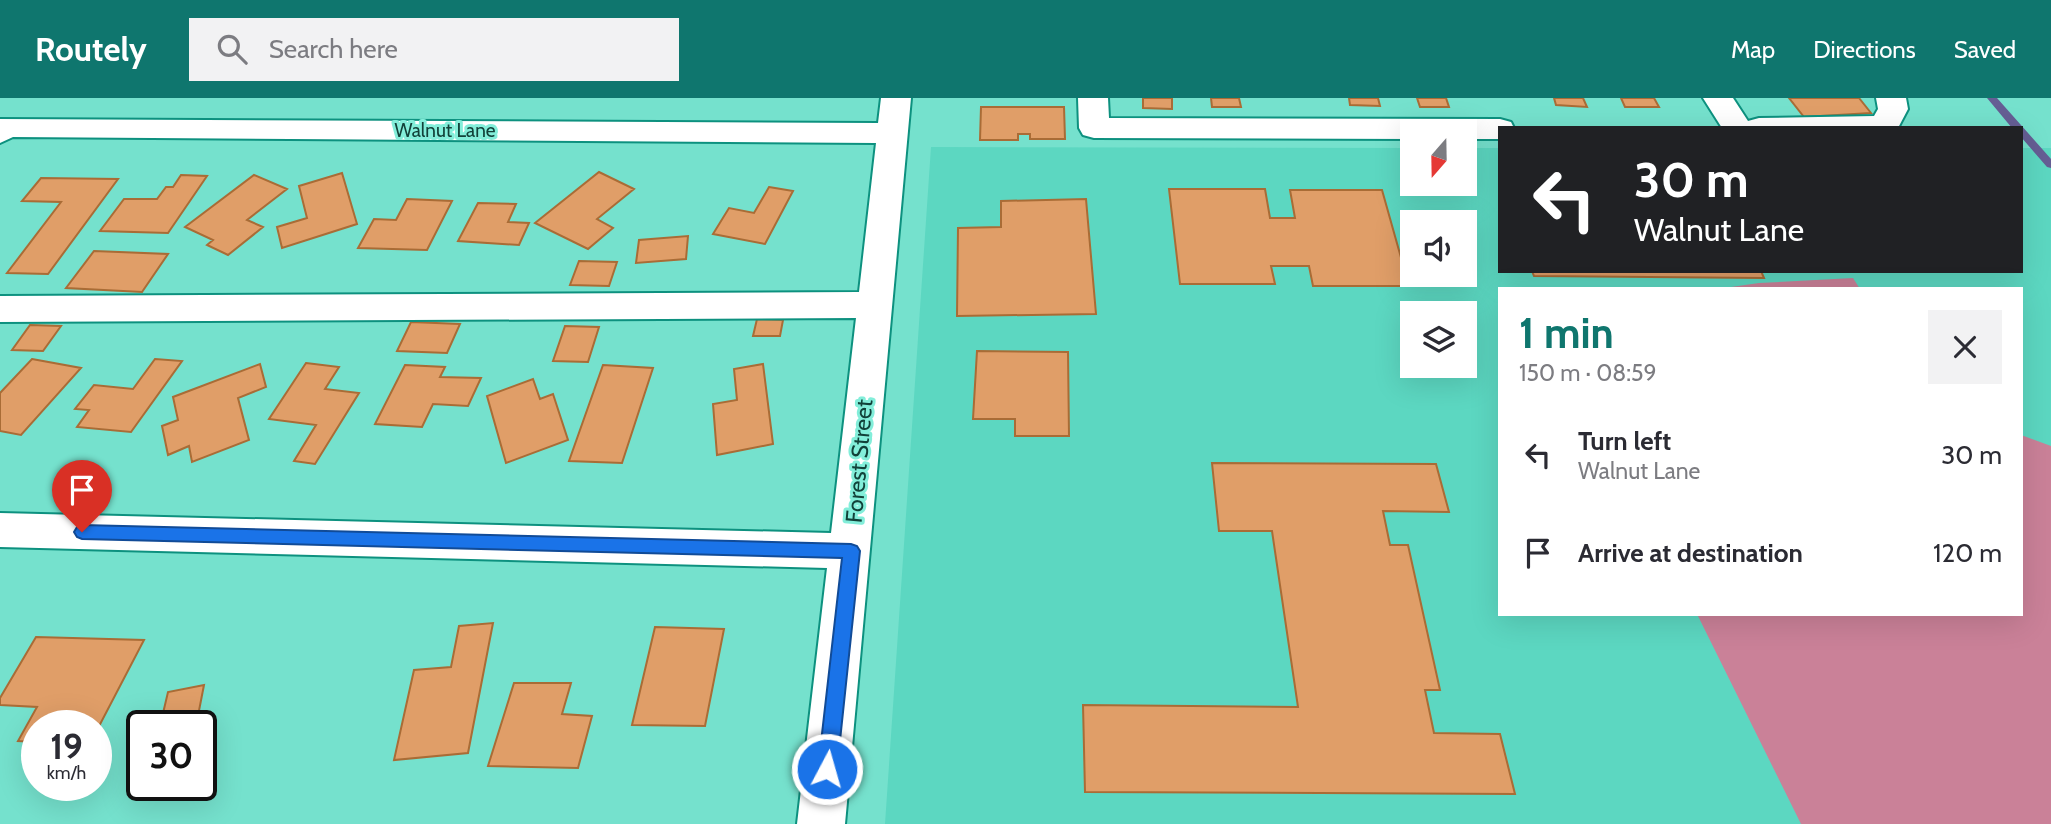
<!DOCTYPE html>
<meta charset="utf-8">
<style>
:root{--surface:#fff;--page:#f2f2f3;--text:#2b2b33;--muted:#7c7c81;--accent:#0f766e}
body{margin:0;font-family:Cabin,sans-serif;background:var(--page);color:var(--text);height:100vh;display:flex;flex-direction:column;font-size:26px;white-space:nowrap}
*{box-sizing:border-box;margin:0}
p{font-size:23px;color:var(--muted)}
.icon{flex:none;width:38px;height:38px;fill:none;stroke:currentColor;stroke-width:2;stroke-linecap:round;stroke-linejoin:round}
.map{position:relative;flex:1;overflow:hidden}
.panel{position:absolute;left:1498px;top:189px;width:525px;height:329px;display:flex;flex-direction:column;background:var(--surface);border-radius:0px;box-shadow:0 7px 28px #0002}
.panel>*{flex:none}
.hud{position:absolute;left:1498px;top:28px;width:525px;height:147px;border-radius:0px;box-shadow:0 7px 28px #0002;background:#202124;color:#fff;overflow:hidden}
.needle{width:46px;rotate:200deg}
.controls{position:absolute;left:1400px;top:21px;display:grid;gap:14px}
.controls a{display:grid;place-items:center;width:77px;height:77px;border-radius:0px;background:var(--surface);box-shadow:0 7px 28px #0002;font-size:35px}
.speed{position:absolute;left:21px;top:612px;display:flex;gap:14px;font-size:35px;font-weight:700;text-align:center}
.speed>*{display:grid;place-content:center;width:91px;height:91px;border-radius:50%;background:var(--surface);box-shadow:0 7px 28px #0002;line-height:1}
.speed small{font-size:18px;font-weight:400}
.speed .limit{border:4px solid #111;border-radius:10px;background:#fff;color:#111}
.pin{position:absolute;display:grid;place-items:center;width:60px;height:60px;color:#fff;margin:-72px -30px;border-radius:50% 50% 50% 0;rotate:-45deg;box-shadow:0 0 7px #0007}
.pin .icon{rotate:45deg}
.me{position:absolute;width:77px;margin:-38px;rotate:6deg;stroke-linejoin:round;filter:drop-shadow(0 0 5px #0008)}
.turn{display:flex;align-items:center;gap:24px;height:147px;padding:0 21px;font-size:32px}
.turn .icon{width:91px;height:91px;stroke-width:2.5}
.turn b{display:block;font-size:49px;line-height:60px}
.round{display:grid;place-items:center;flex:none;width:74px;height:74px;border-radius:0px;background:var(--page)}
.head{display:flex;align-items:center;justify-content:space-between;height:119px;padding:0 21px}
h1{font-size:42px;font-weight:800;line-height:52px;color:var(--accent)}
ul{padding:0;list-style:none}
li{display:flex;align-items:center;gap:21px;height:98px;padding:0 21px}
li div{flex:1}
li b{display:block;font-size:26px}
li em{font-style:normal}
header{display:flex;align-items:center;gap:42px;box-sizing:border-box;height:98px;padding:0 35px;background:var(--accent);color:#fff}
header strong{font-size:33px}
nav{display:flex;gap:38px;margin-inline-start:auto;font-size:24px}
.search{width:490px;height:63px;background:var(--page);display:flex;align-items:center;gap:18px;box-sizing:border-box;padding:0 24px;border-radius:0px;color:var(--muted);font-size:26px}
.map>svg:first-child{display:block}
.built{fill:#5cd7c1;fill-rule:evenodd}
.green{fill:#ca8198}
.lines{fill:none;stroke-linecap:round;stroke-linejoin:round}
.stream{fill:#655e94;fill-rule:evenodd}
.building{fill:#e09e68;stroke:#a96c36;stroke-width:2}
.minor-casing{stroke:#0d917f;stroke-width:4}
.minor{fill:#fff;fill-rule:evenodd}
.route{fill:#1a73e8;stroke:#114b97;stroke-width:2}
.labels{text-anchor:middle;stroke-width:6;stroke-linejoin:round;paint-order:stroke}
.far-street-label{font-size:19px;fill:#124139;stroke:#83eeda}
.street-label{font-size:23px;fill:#124139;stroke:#83eeda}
</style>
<header>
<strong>Routely</strong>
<div class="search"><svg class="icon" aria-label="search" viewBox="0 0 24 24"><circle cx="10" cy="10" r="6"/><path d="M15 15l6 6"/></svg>Search here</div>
<nav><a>Map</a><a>Directions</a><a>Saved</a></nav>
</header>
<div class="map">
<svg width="2051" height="726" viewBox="0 0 2051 726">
<rect width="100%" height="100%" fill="#75e1cd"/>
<!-- built -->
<path class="built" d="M 931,49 L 1412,50 L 1412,86 L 1465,86 L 1465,50 L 1500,50 L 1500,173 L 2021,173 L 2021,50 L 2051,50 L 2051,726 L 885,726 ZM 1412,124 L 1465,124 L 1465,177 L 1412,177 ZM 1500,191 L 2021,191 L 2021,516 L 1500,516 ZM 1412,215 L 1465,215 L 1465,268 L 1412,268 Z"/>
<!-- green -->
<path class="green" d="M 1853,180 L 1860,191 L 1717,191 L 1759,185 Z
M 2021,337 L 2051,348 L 2051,726 L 1801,726 L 1697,516 L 2021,516 Z"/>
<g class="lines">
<!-- stream -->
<path class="stream" d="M 1987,0 L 1997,0 L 2051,61 L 2051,70 L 2047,69 L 2021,39 L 2021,30 L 2012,30 Z"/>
</g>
<!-- building -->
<path class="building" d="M 1143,0 L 1172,0 L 1172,11 L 1143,10 Z
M 1211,0 L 1239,0 L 1241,9 L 1212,9 Z
M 1349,0 L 1378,0 L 1380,8 L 1350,7 Z
M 1417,0 L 1446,0 L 1449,9 L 1420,9 Z
M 1554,0 L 1583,0 L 1587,9 L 1556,7 Z
M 1621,0 L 1654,0 L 1659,9 L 1625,9 Z
M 1789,0 L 1859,0 L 1871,15 L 1804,19 Z
M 981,9 L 1064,9 L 1065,41 L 1030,41 L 1030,36 L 1018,36 L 1018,42 L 980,42 Z
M 599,74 L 634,91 L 597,121 L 613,130 L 588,151 L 535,125 Z
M 342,75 L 357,126 L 282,150 L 277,129 L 307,120 L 299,88 Z
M 181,77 L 207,78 L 168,135 L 100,133 L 124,101 L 157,101 L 166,89 L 173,89 Z
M 254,77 L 287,91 L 247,122 L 263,129 L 228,157 L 207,147 L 213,142 L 185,129 Z
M 41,80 L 118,81 L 48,176 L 7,175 L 61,104 L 22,103 Z
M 769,89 L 793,93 L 765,146 L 713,136 L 729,110 L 754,115 Z
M 1169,91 L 1265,91 L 1270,120 L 1295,120 L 1290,92 L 1382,92 L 1409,188 L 1313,188 L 1309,168 L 1271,168 L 1275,186 L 1180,186 Z
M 407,101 L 452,103 L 427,152 L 358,150 L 374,121 L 396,122 Z
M 1086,101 L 1096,216 L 957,218 L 958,130 L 1001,129 L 1001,103 Z
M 478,105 L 516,106 L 508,124 L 529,125 L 519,147 L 458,143 Z
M 688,138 L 686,161 L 636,165 L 639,142 Z
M 94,153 L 168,156 L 142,194 L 66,190 Z
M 579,163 L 617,164 L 609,188 L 570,187 Z
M 1532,173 L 1761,173 L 1764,180 L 1534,178 Z
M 757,221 L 783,222 L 780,238 L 753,238 Z
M 411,224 L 460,226 L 447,255 L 397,253 Z
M 30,227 L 61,228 L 43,253 L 12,252 Z
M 565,228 L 599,229 L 588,264 L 553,263 Z
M 977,253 L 1068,254 L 1069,338 L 1015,338 L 1015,321 L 973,321 Z
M 32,261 L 81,270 L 21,337 L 0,333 L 0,295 Z
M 155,261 L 182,263 L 131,334 L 77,329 L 89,312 L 75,311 L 94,287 L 133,291 Z
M 306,265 L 339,269 L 325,291 L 359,295 L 315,366 L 294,363 L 316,327 L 269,321 Z
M 260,266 L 266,289 L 238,300 L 249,342 L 192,364 L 189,348 L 168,357 L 162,328 L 178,322 L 173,299 Z
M 763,266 L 773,346 L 717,357 L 713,306 L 737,302 L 734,271 Z
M 405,267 L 445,269 L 440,279 L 481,280 L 468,308 L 433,306 L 422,329 L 375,326 Z
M 603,267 L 653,270 L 622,365 L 569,363 Z
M 533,281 L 540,301 L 553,296 L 568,342 L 506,365 L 487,298 Z
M 1212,365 L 1436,366 L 1449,414 L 1383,413 L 1390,447 L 1408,447 L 1440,592 L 1425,592 L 1434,635 L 1500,636 L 1515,696 L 1085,694 L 1083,607 L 1298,609 L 1272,433 L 1219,433 Z
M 493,525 L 468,655 L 394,662 L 414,572 L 451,569 L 459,528 Z
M 655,529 L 724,531 L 705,628 L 632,627 Z
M 36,539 L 144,542 L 96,634 L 96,628 L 37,628 L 37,644 L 18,643 L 37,609 L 0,607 L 0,600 Z
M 514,585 L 571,585 L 562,616 L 592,618 L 578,670 L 488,668 Z
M 204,587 L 196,628 L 160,628 L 168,594 Z"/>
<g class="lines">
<!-- minor casing -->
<g class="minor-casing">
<path id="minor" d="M 881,0 L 911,0 L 845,726 L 797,726 L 827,470 L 0,449 L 0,415 L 831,435 L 856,220 L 0,224 L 0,198 L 859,194 L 876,45 L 13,39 L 0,45 L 0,21 L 878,25 Z
M 1078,0 L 1108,0 L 1109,20 L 1500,21 L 1511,24 L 1514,30 L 1500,30 L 1500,41 L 1465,41 L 1465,33 L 1412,33 L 1412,41 L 1094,40 L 1083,37 L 1079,30 Z
M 1703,0 L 1733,0 L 1748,23 L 1759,20 L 1874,18 L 1878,11 L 1876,0 L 1906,0 L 1908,11 L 1898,30 L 1722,30 Z"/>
</g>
<!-- minor -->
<use href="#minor" class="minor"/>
</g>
<!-- route -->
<path class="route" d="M 82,427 L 851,446 L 857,448 L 860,453 L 837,671 L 834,678 L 827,681 L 821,678 L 818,671 L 842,460 L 82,441 L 77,439 L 74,434 L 77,429 Z"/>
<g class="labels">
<!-- far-street labels -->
<g class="far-street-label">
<text x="445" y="39">Walnut Lane</text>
</g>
<!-- street labels -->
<g class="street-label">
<text transform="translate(859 363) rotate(-85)" y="8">Forest Street</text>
</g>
</g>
</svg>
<div class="controls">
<a><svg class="needle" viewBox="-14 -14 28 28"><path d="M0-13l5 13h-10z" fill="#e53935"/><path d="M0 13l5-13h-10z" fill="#7c7c81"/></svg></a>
<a><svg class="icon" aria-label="sound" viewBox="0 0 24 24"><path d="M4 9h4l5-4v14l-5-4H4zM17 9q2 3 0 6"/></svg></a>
<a><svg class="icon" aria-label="layers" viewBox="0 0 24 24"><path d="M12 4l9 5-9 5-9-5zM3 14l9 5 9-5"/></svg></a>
</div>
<div class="speed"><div>19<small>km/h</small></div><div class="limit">30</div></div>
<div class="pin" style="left:82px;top:434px;background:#d93025"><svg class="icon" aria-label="arrive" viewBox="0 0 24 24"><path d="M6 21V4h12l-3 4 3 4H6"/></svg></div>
<svg class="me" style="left:827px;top:671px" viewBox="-20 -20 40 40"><circle r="17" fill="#1a73e8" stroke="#fff" stroke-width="3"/><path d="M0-11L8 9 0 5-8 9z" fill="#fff"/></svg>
<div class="hud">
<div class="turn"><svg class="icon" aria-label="left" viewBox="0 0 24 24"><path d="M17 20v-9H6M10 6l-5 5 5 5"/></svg><div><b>30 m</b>Walnut Lane</div></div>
</div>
<section class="panel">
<div class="head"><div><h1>1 min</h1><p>150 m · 08:59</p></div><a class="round"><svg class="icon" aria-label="close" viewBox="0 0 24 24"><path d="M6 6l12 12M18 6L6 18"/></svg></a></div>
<ul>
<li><svg class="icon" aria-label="left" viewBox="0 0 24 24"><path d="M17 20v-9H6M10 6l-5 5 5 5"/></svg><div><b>Turn left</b><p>Walnut Lane</p></div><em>30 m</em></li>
<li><svg class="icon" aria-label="arrive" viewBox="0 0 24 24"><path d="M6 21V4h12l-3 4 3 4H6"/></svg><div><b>Arrive at destination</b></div><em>120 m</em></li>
</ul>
</section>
</div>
